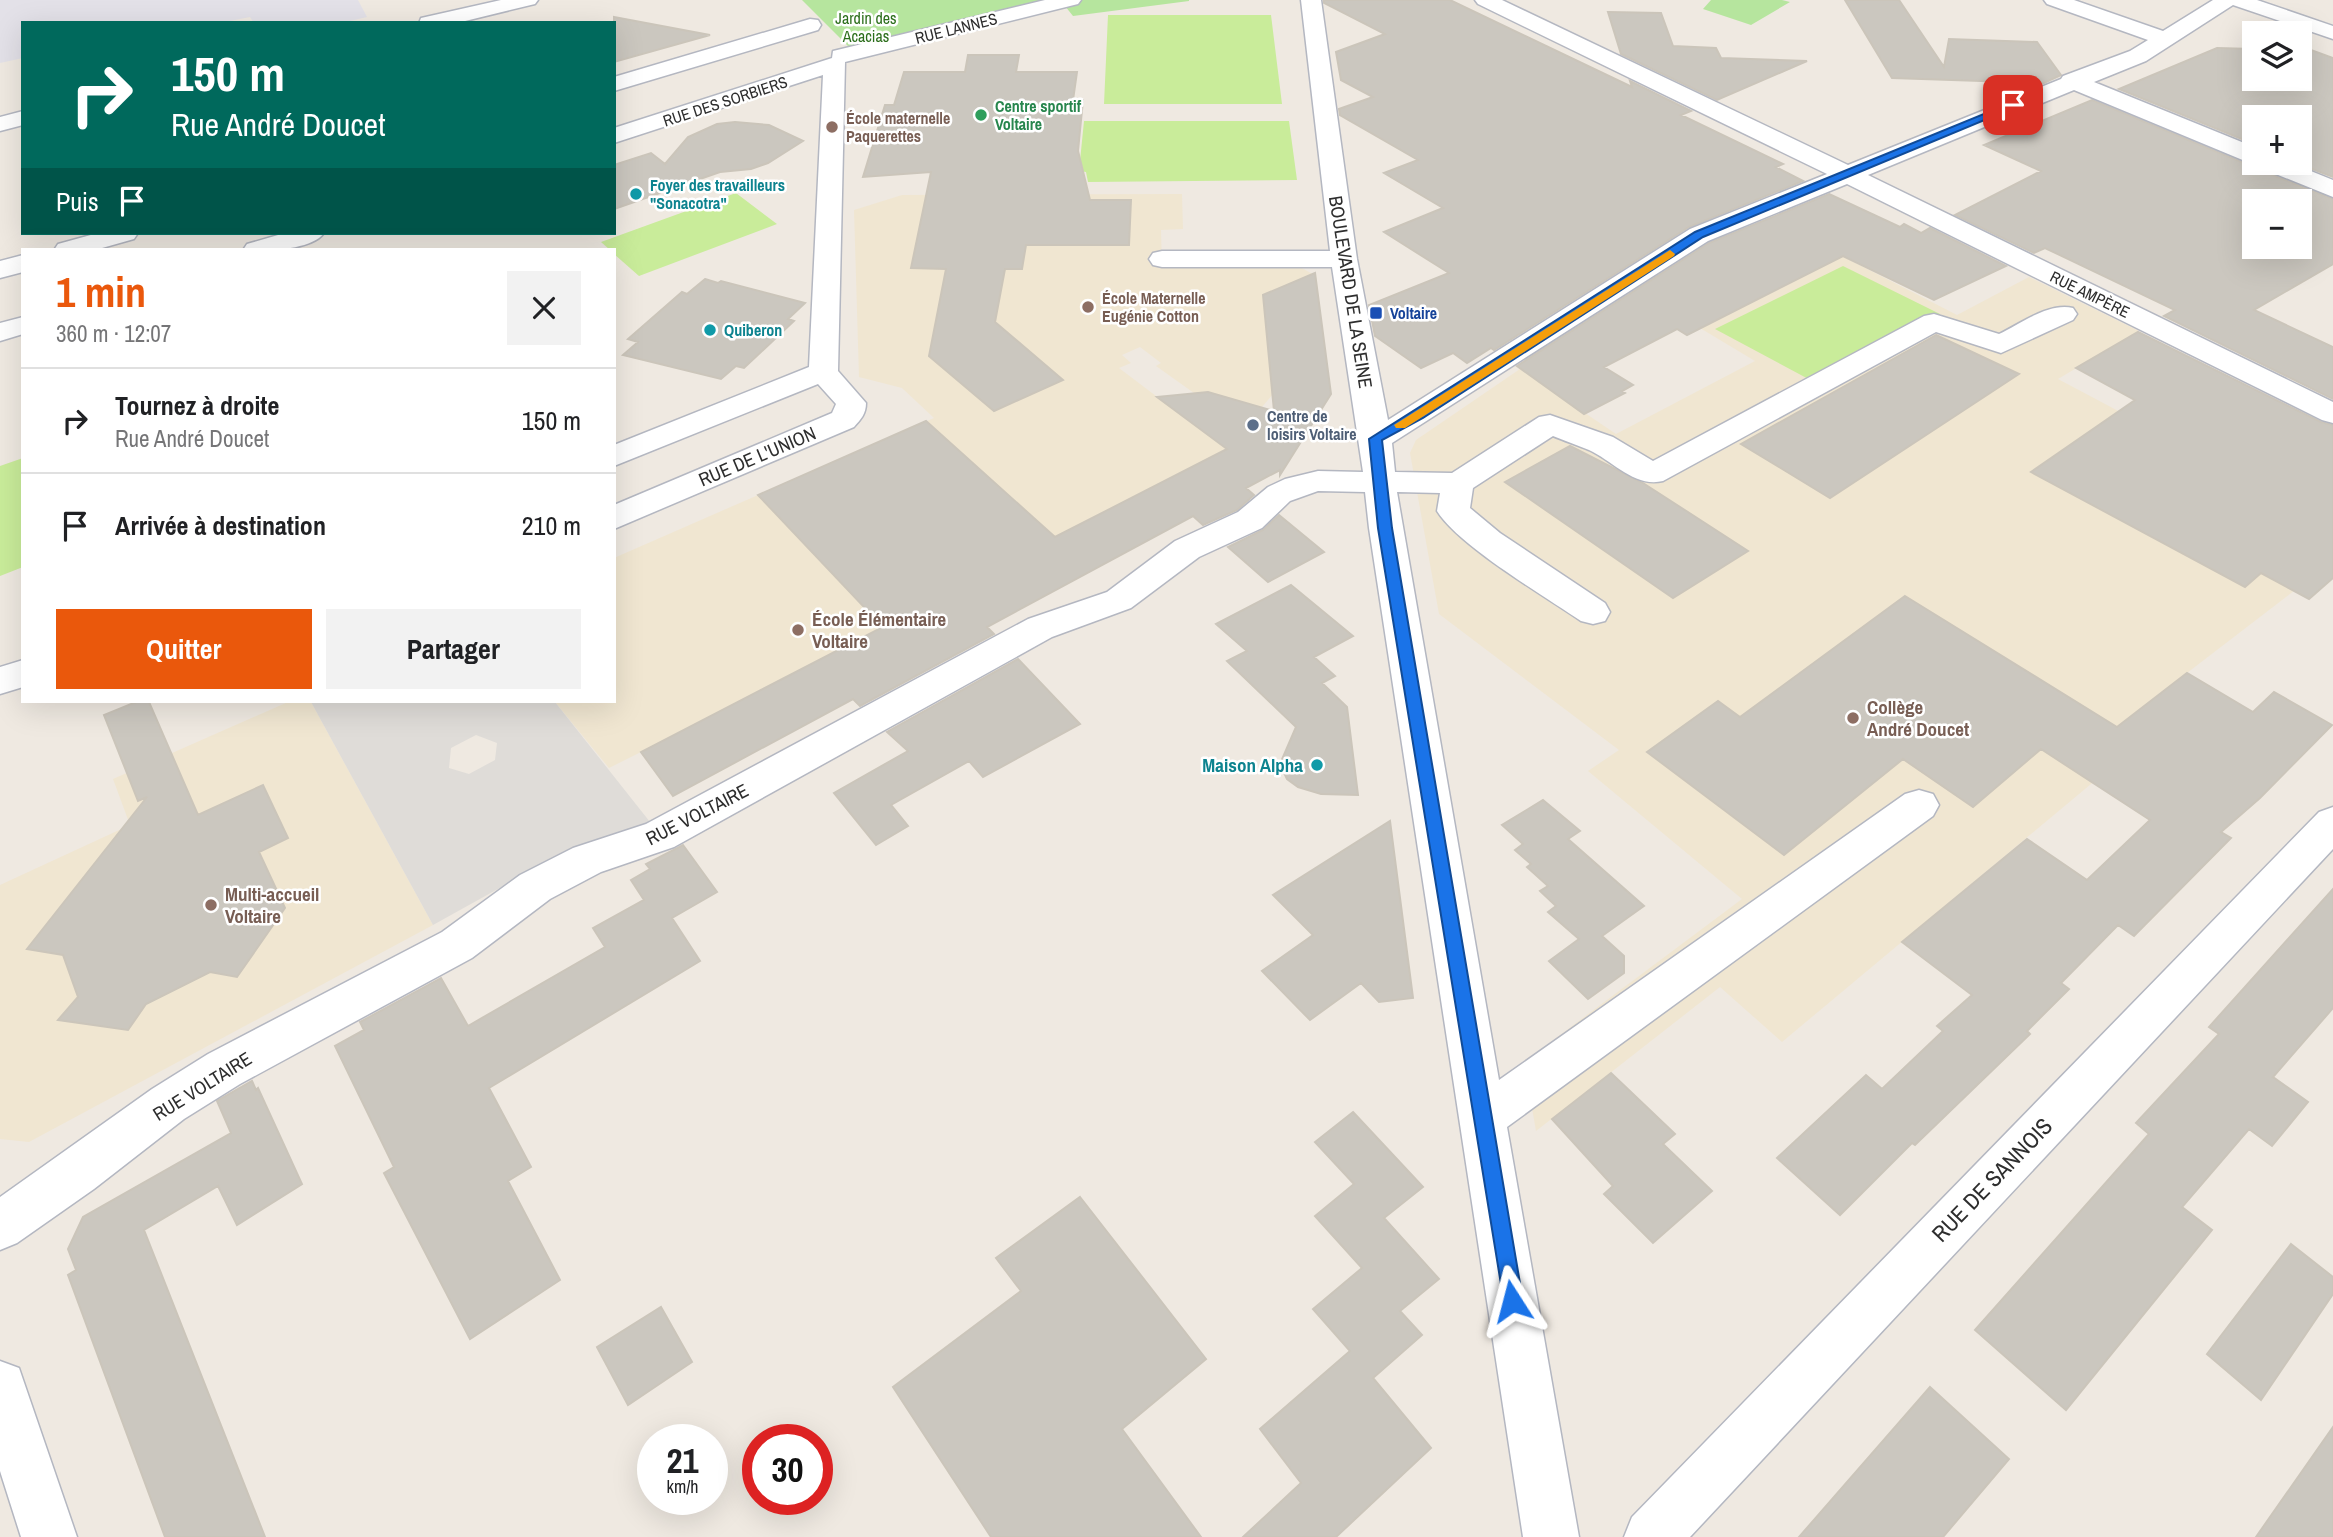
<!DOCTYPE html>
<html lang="fr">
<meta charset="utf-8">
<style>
:root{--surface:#fff;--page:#f2f2f2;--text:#202124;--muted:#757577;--line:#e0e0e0;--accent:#ea580c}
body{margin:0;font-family:"Archivo Narrow",sans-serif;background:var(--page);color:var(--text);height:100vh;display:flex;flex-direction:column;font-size:26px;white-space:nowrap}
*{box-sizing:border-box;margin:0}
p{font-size:23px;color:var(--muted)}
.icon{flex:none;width:38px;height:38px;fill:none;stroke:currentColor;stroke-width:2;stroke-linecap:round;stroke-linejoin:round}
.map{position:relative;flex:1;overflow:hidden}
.drawer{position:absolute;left:21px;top:248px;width:595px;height:455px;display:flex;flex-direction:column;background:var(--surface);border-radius:0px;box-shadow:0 7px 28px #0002}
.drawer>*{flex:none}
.hud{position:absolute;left:21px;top:21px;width:595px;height:214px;border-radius:0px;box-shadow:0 7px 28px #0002;background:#00695c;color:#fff;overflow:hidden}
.buttons{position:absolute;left:2242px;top:21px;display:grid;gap:14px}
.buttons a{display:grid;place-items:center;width:70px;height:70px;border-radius:0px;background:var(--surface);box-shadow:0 7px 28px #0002;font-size:35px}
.speed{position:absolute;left:637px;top:1424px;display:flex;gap:14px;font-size:35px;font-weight:700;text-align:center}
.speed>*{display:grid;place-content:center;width:91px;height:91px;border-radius:50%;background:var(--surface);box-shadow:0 7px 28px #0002;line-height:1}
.speed small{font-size:18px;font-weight:400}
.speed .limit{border:10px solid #d22;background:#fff;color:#111}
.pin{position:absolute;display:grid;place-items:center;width:60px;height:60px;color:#fff;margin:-30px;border-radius:14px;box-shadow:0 4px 10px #0006}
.me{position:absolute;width:77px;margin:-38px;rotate:351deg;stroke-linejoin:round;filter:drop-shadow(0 0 5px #0008)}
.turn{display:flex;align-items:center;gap:24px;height:147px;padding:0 35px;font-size:32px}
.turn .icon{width:91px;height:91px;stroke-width:2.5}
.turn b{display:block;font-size:49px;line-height:60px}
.then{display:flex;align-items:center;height:66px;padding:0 35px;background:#0003;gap:14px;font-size:26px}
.round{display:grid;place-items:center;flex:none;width:74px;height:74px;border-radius:0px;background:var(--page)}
.headline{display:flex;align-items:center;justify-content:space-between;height:119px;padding:0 35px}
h1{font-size:42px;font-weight:700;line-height:52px;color:var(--accent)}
.primary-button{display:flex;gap:14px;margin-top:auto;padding:14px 35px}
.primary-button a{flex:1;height:80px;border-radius:0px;background:var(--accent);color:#fff;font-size:28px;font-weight:700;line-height:80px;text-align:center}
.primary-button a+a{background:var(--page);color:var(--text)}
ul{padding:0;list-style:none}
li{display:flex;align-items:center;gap:21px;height:105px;padding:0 35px;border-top:2px solid var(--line)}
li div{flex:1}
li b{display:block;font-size:26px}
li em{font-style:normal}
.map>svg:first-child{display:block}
.industrial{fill:#e3e1e8}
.education{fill:#f0e6d1}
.green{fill:#b6e59e}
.pitch{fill:#c9ec9a}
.plaza{fill:#dfdcd8;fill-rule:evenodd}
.building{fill:#cbc7bf;stroke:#cbc5ba;stroke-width:2;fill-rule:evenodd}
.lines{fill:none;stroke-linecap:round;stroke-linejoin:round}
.minor-casing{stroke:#b4b7c1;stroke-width:3}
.minor{fill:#fff;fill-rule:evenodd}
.route{fill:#1a73e8;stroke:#114b97;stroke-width:2}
.slow{fill:#f59e0b}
.leisure-dot{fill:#2e9e5b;stroke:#fff;stroke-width:2.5}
.education-dot{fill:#8d6e63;stroke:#fff;stroke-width:2.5}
.culture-dot{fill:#0f9aa8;stroke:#fff;stroke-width:2.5}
.transit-dot{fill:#1a4fb4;stroke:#fff;stroke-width:2.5}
.service-dot{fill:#5c6f8a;stroke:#fff;stroke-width:2.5}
.labels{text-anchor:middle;stroke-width:5;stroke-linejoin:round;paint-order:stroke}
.far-park-label{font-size:16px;fill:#2c6e1b;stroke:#fff}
.far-street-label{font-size:16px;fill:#2e2e2e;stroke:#fff}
.far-leisure-label{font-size:16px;font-weight:bold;fill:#27864d;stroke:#fff;text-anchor:start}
.far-education-label{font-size:16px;font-weight:bold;fill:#785e54;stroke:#fff;text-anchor:start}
.far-culture-label{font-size:16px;font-weight:bold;fill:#0d838f;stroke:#fff;text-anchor:start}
.far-transit-label{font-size:16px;font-weight:bold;fill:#164399;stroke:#fff;text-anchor:start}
.far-service-label{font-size:16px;font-weight:bold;fill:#4e5e75;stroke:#fff;text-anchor:start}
.street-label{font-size:19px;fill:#2e2e2e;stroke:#fff}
.education-label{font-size:19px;font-weight:bold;fill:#785e54;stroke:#fff;text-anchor:start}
.culture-label{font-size:19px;font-weight:bold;fill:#0d838f;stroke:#fff;text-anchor:end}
.near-street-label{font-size:23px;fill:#2e2e2e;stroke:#fff}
</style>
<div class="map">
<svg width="2333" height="1537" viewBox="0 0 2333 1537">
<rect width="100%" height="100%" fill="#efe9e1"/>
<!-- industrial -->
<path class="industrial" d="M 0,0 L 358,0 L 367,17 L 341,23 L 254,23 L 250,17 L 219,23 L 23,23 L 23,58 L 0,63 Z"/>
<!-- education -->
<path class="education" d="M 1182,194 L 1183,229 L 1161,230 L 1162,267 L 1300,267 L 1316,276 L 1328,371 L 1271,369 L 1273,394 L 1262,407 L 1208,392 L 1194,393 L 1156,366 L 1161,363 L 1140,347 L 1122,355 L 1131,363 L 1119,368 L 1226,449 L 1280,469 L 673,796 L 641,752 L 609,768 L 555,702 L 614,702 L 614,558 L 934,418 L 902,388 L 859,377 L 854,210 L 902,195 Z
M 1842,256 L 1957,315 L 2029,277 L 2139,331 L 2058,379 L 2333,525 L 2333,561 L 2170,686 L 2103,774 L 1782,1042 L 1720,987 L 1536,1131 L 1524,1062 L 1742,899 L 1588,771 L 1619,750 L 1439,614 L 1410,453 L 1416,440 L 1520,369 L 1616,434 L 1755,361 L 1700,328 Z
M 288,702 L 311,702 L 433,925 L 29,1142 L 0,1139 L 0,885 L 130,825 L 113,779 Z"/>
<!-- green -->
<path class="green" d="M 802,0 L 1189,0 L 1189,1 L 1073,16 L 1065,6 L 858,56 Z
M 1711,0 L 1782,0 L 1790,2 L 1751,25 L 1703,9 Z"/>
<!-- pitch -->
<path class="pitch" d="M 1108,15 L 1271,15 L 1282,104 L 1104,104 Z
M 1084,121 L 1289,121 L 1297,180 L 1088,182 L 1086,172 L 1079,171 Z
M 736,193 L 777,224 L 639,276 L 614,254 L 614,250 L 610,250 L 601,242 Z
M 1843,266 L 1940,314 L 1814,382 L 1715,329 Z
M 23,458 L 23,567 L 0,576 L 0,466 Z"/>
<!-- plaza -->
<path class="plaza" d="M 311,702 L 555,702 L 650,822 L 633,831 L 559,855 L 433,925 ZM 476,735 L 497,743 L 495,760 L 469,774 L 449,768 L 451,748 Z"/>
<!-- building -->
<path class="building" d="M 1324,0 L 1450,0 L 1632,87 L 1630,81 L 1691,111 L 1681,115 L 1783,164 L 1776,167 L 1803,181 L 1689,227 L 1494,350 L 1491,348 L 1467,363 L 1453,353 L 1421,368 L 1375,336 L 1369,305 L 1449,273 L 1384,232 L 1443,208 L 1384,173 L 1418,160 L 1340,115 L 1339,109 L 1373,97 L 1341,80 L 1336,52 L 1385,34 L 1324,3 Z
M 1845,0 L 1899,0 L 1944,67 L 1949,39 L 2037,42 L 2061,75 L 2044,83 L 1892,78 Z
M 1608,12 L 1661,13 L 1673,46 L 1716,48 L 1721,58 L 1807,61 L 1717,100 L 1621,54 Z
M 614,17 L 710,35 L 614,62 Z
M 2254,45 L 2254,79 L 2300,79 L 2300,46 L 2333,58 L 2333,177 L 2297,163 L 2300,163 L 2300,117 L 2254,117 L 2254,144 L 2119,89 L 2217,48 L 2253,49 Z
M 968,55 L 1019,55 L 1016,72 L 1077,72 L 1073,100 L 1083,100 L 1078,151 L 1090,200 L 1131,200 L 1129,245 L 1026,245 L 1022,269 L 1005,269 L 995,322 L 1063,380 L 994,411 L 929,356 L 946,269 L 911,268 L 931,172 L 863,177 L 885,105 L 894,105 L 904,72 L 965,72 Z
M 2092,100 L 2244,163 L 2256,165 L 2260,170 L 2333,199 L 2333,264 L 2254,310 L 2333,347 L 2333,399 L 2164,316 L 2175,310 L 2045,248 L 2034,253 L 1955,215 L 2041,171 L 1984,145 ZM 2254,201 L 2300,201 L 2300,247 L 2254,247 Z
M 735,122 L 769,125 L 803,141 L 768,163 L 751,169 L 720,172 L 614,209 L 614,165 L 651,153 L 665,164 L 688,137 L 717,124 Z
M 1829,194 L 1900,227 L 1904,224 L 1921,233 L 1930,228 L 2006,266 L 1934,300 L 1843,256 L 1687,335 L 1677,329 L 1604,367 L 1633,385 L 1622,391 L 1625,393 L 1584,414 L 1517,366 L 1709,243 Z
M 1315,273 L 1331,394 L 1280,475 L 1280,470 L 1246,488 L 1254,495 L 1237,510 L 1203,525 L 1193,516 L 987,627 L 994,634 L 860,706 L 853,699 L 673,796 L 641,752 L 883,627 L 758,495 L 926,421 L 1055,537 L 1227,449 L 1157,397 L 1208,392 L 1274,411 L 1263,295 Z
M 705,279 L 718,283 L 721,281 L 805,303 L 788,319 L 794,321 L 744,368 L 736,366 L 721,379 L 623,355 L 638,342 L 628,339 L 682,292 L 687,294 Z
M 2138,332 L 2321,422 L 2333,425 L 2333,578 L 2309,599 L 2261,573 L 2245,587 L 2031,472 L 2135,400 L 2076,368 Z
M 1936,335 L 2019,374 L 1830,498 L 1741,444 Z
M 1570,446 L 1643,483 L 1748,551 L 1673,598 L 1505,482 Z
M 1279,515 L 1324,552 L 1268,582 L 1228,547 L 1263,530 Z
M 1291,585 L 1353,636 L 1314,657 L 1335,676 L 1322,683 L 1347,707 L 1358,795 L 1321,794 L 1298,787 L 1287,779 L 1280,764 L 1296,727 L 1227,661 L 1247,651 L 1216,624 Z
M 1905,596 L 2117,727 L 2187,673 L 2253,712 L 2274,692 L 2332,725 L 2260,798 L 2221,832 L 2231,838 L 2134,936 L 2118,925 L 2061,983 L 2069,989 L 2027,1031 L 2030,1034 L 1915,1145 L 1912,1143 L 1840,1215 L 1777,1158 L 1866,1075 L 1882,1089 L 1943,1031 L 1937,1026 L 1972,995 L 1902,942 L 2027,839 L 2087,880 L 2150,820 L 2041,749 L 1973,807 L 1903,759 L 1784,855 L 1647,752 L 1718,701 L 1740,717 Z
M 1018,659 L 1080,724 L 983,777 L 969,761 L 891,805 L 908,826 L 876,845 L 834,793 L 908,751 L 887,732 Z
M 136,702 L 149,702 L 198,815 L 263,785 L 288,838 L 259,852 L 285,908 L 237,977 L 210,972 L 146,1004 L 128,1030 L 58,1020 L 78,997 L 63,955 L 27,949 L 147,797 L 138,801 L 104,715 Z
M 1543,800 L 1580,831 L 1568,839 L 1644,906 L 1602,936 L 1624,956 L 1624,973 L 1588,999 L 1549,961 L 1579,939 L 1548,912 L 1556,906 L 1540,891 L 1548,886 L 1527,867 L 1531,864 L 1515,850 L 1523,844 L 1502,825 Z
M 1390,821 L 1413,998 L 1379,1002 L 1361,983 L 1310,1020 L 1262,971 L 1313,935 L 1273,895 Z
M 683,845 L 717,892 L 672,918 L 700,961 L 489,1088 L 531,1167 L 508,1181 L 560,1280 L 470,1339 L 384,1173 L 394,1167 L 335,1046 L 364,1030 L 360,1022 L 441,978 L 468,1026 L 605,947 L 593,928 L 644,900 L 631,880 L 650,869 L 646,864 Z
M 2333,889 L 2333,1008 L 2273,1077 L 2308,1102 L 2272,1146 L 2249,1129 L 2182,1207 L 2212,1230 L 2066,1410 L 1975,1330 L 2149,1134 L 2136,1123 L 2219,1034 L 2209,1027 Z
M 1611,1073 L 1675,1134 L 1663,1144 L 1712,1191 L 1653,1243 L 1604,1194 L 1613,1186 L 1552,1119 Z
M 252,1081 L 256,1090 L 258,1088 L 302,1184 L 237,1225 L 218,1186 L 144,1230 L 265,1537 L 165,1537 L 68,1275 L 76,1270 L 68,1249 L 83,1217 L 231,1133 L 217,1101 Z
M 1353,1112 L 1423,1187 L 1384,1218 L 1439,1279 L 1400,1311 L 1422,1335 L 1373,1378 L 1431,1448 L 1336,1537 L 1243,1537 L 1301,1483 L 1260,1429 L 1350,1351 L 1313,1309 L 1362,1268 L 1315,1216 L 1354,1184 L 1315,1142 Z
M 1080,1197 L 1206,1359 L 1122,1429 L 1201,1537 L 991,1537 L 893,1387 L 1021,1291 L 996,1258 Z
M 2291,1244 L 2333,1277 L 2333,1294 L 2261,1400 L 2207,1354 Z
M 661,1307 L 692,1362 L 628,1405 L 597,1347 Z
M 1930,1387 L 2009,1459 L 1943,1537 L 1799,1537 Z
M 2333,1427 L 2333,1537 L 2256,1537 Z"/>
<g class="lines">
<!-- minor casing -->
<g class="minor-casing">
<path id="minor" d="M 501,0 L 538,0 L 535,4 L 457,23 L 419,23 L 421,18 Z
M 1045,0 L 1081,0 L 1078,4 L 845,62 L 838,371 L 866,403 C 866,414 861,419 854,427 L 614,529 L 614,505 L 832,413 L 836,404 L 818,384 L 614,466 L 614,445 L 809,367 L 823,75 L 614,143 L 614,128 L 832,58 L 833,51 Z
M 1301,0 L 1321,0 L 1357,259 L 1388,420 L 1690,229 L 1827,174 L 1478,4 L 1475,0 L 1502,0 L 1848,165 L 2061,79 L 2063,76 L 2130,51 L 2148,40 L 2047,4 L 2044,0 L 2074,0 L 2163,31 L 2213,0 L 2257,0 L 2333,26 L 2333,39 L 2233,5 L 2146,61 L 2094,82 L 2254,147 L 2254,163 L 2256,163 L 2245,161 L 2074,90 L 1868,175 L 2333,402 L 2333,423 L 2322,420 L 1847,184 L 1708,241 L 1392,443 L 1395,472 L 1452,473 L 1539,417 L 1550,415 L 1613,437 L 1653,461 L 1924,316 L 1934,314 L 1999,334 C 2020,324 2049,302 2073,308 L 2077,314 L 2073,320 L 2001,353 L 1936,332 L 1663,481 C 1635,488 1613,461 1589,450 C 1577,445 1565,441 1553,436 L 1473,488 L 1470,508 L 1500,533 L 1605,603 L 1610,612 L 1605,621 L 1593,624 L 1581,621 C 1543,595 1459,546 1437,511 L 1440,493 L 1397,492 L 1499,1080 L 1905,794 L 1919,790 L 1933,794 L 1939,805 L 1933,816 L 1507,1127 L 1579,1537 L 1523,1537 L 1369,528 L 1365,492 L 1318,491 L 1290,501 L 1262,528 L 1199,557 L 1131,608 L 1052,637 L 674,847 L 601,872 L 550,899 L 472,958 L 240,1084 L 184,1119 L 94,1189 L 17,1243 L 0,1250 L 0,1197 L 152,1089 L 208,1054 L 442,932 L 520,875 L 573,848 L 646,824 L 1028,619 L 1107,592 L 1175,541 L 1238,512 L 1268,487 L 1285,479 L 1318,471 L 1363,472 L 1332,267 L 1162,267 L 1153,265 L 1149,259 L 1153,253 L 1162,251 L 1330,251 Z
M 810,19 L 818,20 L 821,25 L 818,30 L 614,91 L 614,77 Z
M 23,111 L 23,125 L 0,131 L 0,117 Z
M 2258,163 L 2291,163 L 2333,180 L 2333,197 L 2261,168 Z
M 98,233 L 138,233 L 134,239 L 95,250 L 54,250 L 58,244 Z
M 285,233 L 324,233 C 311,251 263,251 243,250 L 247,244 Z
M 23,255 L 23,272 L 0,278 L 0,261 Z
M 23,317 L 23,334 L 0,341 L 0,323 Z
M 23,660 L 23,687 L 0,694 L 0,667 Z
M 2333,807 L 2333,849 L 1690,1537 L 1624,1537 L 1632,1517 L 2319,812 Z
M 0,1361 L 19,1368 L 77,1537 L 21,1537 L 0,1471 Z"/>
</g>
<!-- minor -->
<use href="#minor" class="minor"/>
</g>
<!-- route -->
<path class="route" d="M 2013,102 L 2018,105 L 2016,107 L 1703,237 L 1423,418 L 1382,440 L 1392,528 L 1523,1301 L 1520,1309 L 1512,1312 L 1505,1309 L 1378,528 L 1369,439 L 1695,232 Z"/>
<!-- slow -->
<path class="slow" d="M 1670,250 L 1675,254 L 1674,256 L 1405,428 L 1396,428 L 1394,425 Z"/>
<!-- markers -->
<circle class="leisure-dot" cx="981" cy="115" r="7"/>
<g class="education-dot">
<circle cx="832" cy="127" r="7"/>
<circle cx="1088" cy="307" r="7"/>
<circle cx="798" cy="630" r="7"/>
<circle cx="1853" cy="718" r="7"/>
<circle cx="211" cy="905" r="7"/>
</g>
<g class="culture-dot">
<circle cx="636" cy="194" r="7"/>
<circle cx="710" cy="330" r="7"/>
<circle cx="1317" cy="765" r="7"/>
</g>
<rect class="transit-dot" x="1369" y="306" width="14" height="14" rx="3.5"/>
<circle class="service-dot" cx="1253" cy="425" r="7"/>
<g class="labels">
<!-- far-park labels -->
<g class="far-park-label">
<text x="866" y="24">Jardin des<tspan x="866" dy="18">Acacias</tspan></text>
</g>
<!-- far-street labels -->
<g class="far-street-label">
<text transform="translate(956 28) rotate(-14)" y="6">RUE LANNES</text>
<text transform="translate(725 101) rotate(-18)" y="6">RUE DES SORBIERS</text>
<text transform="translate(2090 294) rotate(26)" y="6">RUE AMPÈRE</text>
</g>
<!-- far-leisure labels -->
<g class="far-leisure-label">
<text x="995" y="112">Centre sportif<tspan x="995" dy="18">Voltaire</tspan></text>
</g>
<!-- far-education labels -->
<g class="far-education-label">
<text x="846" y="124">École maternelle<tspan x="846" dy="18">Paquerettes</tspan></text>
<text x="1102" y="304">École Maternelle<tspan x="1102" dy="18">Eugénie Cotton</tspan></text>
</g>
<!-- far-culture labels -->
<g class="far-culture-label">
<text x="650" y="191">Foyer des travailleurs<tspan x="650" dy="18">"Sonacotra"</tspan></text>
<text x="724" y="336">Quiberon</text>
</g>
<!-- far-transit labels -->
<g class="far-transit-label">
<text x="1390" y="319">Voltaire</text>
</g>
<!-- far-service labels -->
<g class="far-service-label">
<text x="1267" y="422">Centre de<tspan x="1267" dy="18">loisirs Voltaire</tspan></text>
</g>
<!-- street labels -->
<g class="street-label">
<text transform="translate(1351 292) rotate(81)" y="7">BOULEVARD DE LA SEINE</text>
<text transform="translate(757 456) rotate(-23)" y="7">RUE DE L'UNION</text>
<text transform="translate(697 814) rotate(-27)" y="7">RUE VOLTAIRE</text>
<text transform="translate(202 1086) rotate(-32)" y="7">RUE VOLTAIRE</text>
</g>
<!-- education labels -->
<g class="education-label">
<text x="812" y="626">École Élémentaire<tspan x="812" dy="22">Voltaire</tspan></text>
<text x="1867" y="714">Collège<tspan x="1867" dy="22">André Doucet</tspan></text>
<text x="225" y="901">Multi-accueil<tspan x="225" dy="22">Voltaire</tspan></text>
</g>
<!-- culture labels -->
<g class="culture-label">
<text x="1303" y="772">Maison Alpha</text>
</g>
<!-- near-street labels -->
<g class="near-street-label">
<text transform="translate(1992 1180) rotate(-46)" y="8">RUE DE SANNOIS</text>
</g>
</g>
</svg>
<div class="buttons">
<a><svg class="icon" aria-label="layers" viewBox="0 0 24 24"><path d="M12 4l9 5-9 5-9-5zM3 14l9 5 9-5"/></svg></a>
<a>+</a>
<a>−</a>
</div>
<div class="speed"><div>21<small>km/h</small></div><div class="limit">30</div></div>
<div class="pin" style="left:2013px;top:105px;background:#d93025"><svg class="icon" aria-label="arrive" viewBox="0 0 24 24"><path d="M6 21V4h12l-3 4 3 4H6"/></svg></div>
<svg class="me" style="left:1512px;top:1301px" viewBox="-20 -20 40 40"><path d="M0-17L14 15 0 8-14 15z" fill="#1a73e8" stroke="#fff" stroke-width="4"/></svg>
<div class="hud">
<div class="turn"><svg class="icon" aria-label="right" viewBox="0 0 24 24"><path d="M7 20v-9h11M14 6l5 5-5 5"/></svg><div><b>150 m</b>Rue André Doucet</div></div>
<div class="then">Puis<svg class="icon" aria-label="arrive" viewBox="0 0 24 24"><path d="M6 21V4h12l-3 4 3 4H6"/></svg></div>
</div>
<section class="drawer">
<div class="headline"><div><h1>1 min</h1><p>360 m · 12:07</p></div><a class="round"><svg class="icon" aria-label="close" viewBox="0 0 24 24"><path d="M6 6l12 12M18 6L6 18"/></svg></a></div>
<ul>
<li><svg class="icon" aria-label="right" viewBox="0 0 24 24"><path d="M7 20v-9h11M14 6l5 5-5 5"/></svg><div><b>Tournez à droite</b><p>Rue André Doucet</p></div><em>150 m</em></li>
<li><svg class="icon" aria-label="arrive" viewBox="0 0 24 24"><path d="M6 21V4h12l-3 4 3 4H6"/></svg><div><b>Arrivée à destination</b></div><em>210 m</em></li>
</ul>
<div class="primary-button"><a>Quitter</a><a>Partager</a></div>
</section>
</div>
